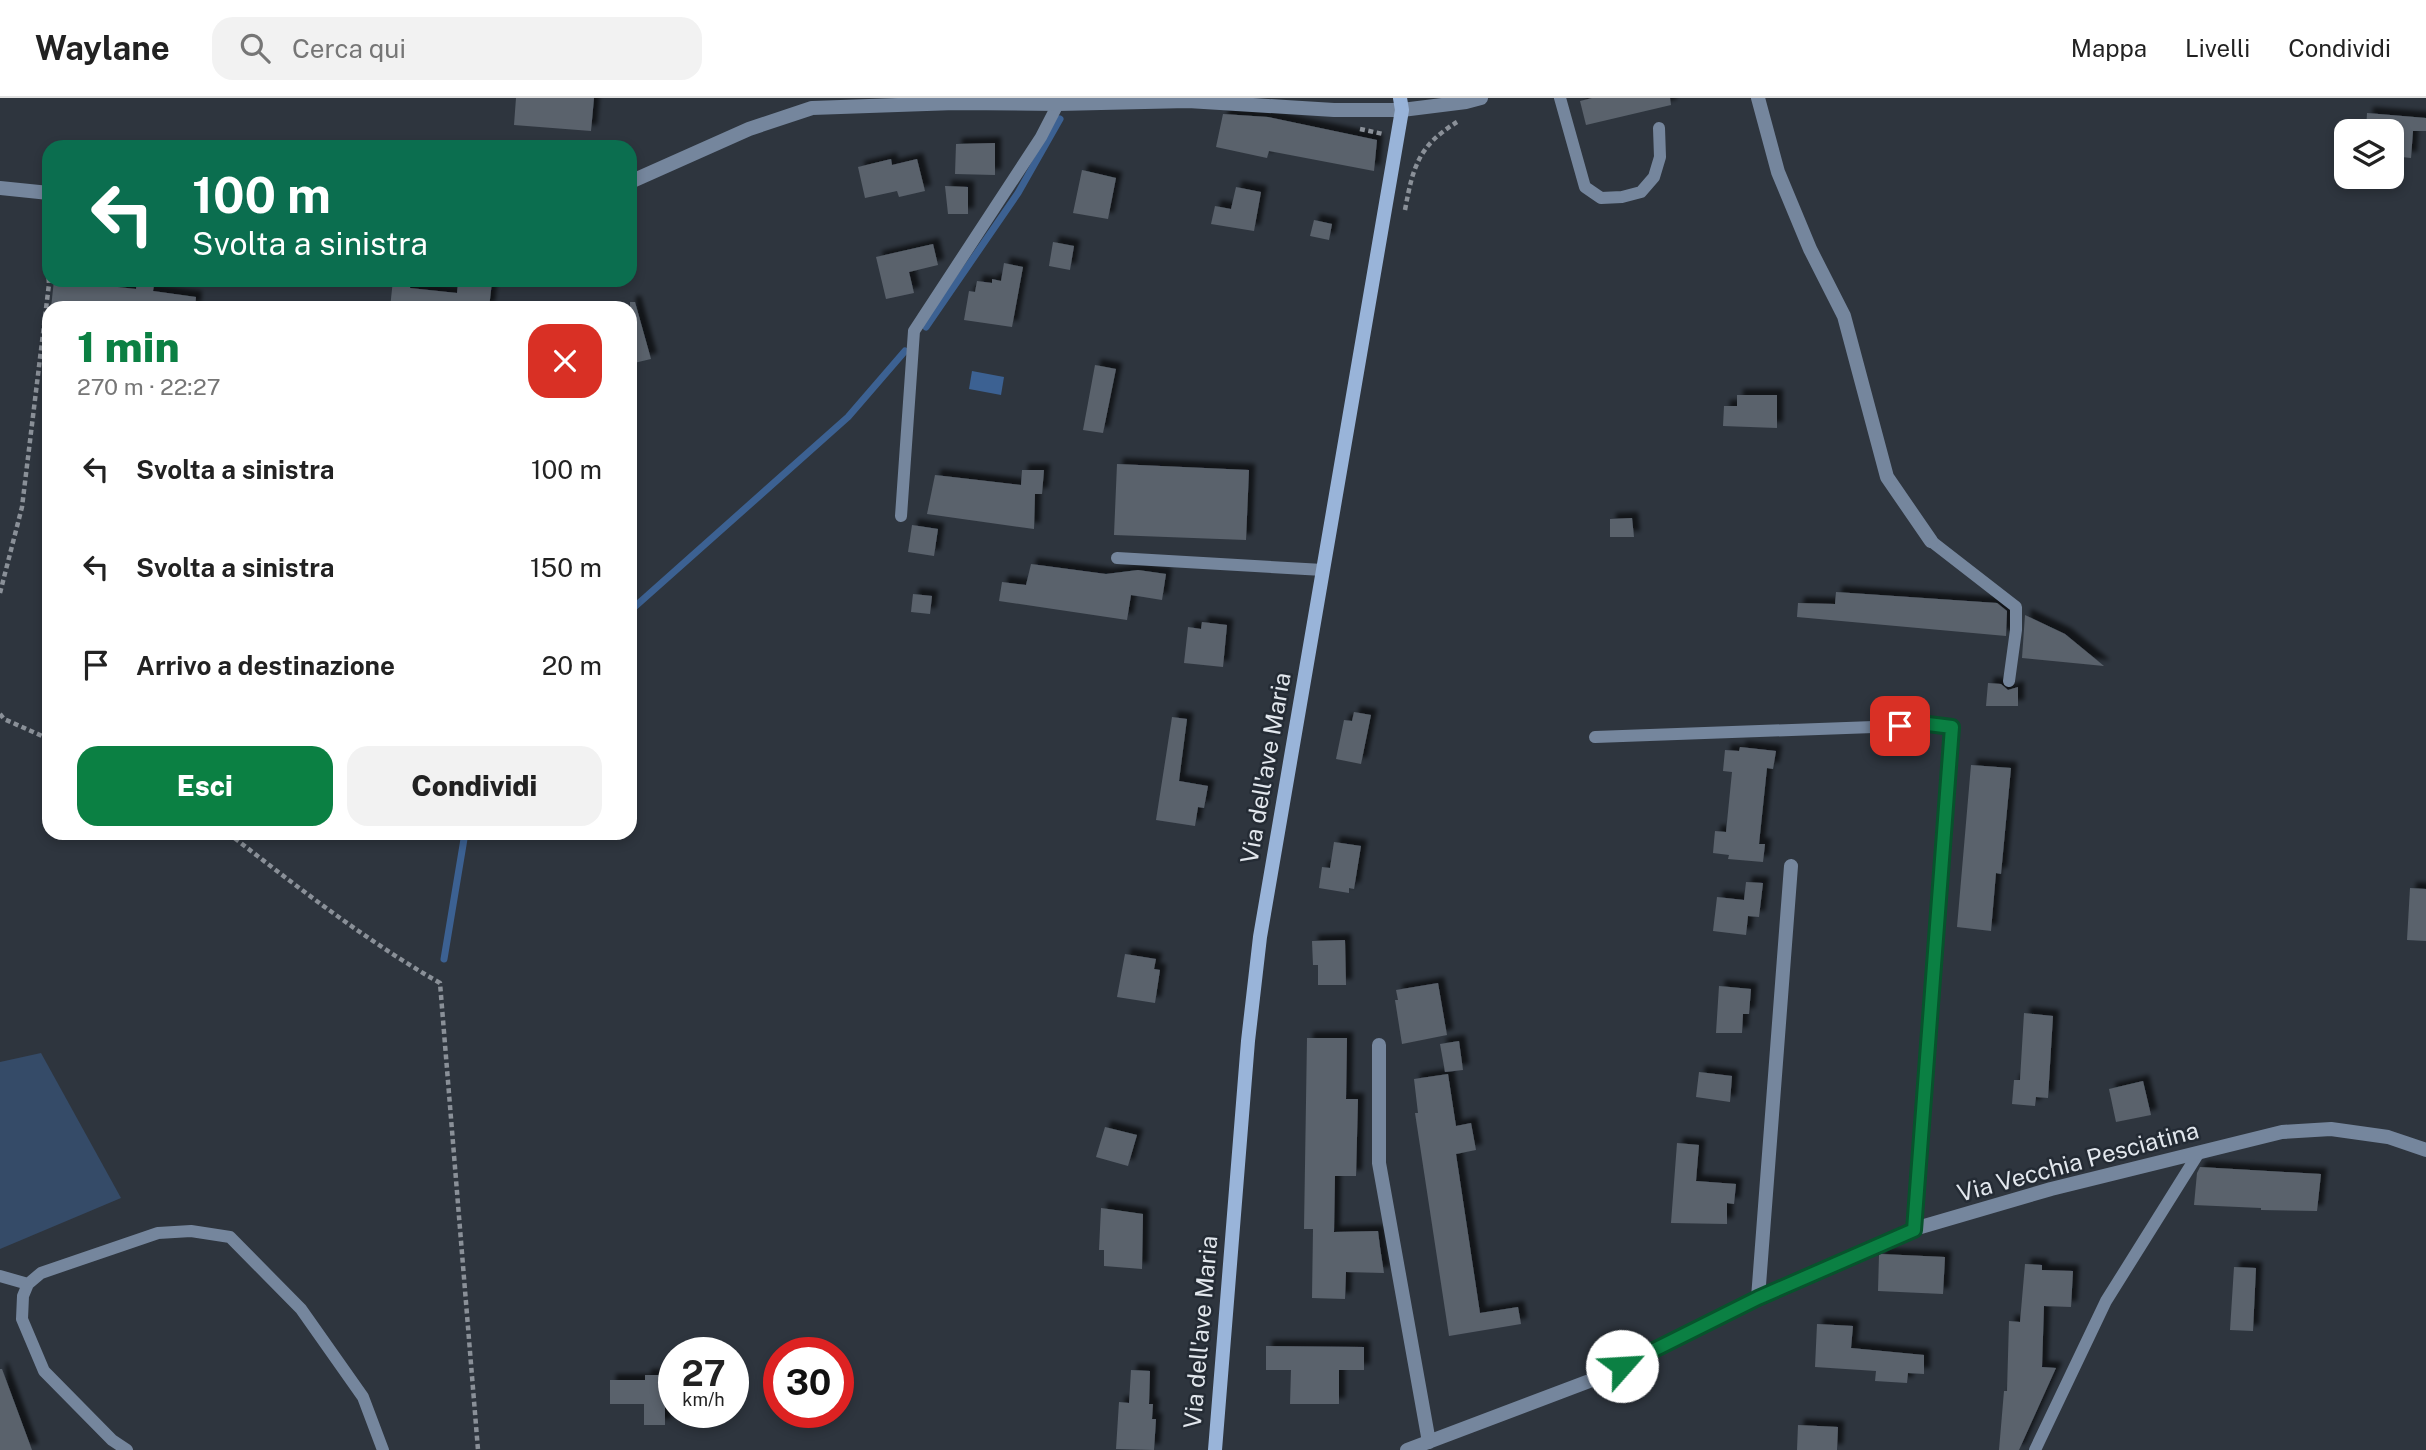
<!DOCTYPE html>
<html lang="it">
<meta charset="utf-8">
<style>
:root{--surface:#fff;--page:#f2f2f2;--text:#222;--muted:#767676;--line:#e0e0e0;--accent:#0b8043}
body{margin:0;font-family:"Public Sans",sans-serif;background:var(--page);color:var(--text);height:100vh;display:flex;flex-direction:column;font-size:26px;white-space:nowrap}
*{box-sizing:border-box;margin:0}
p{font-size:23px;color:var(--muted)}
.icon{flex:none;width:38px;height:38px;fill:none;stroke:currentColor;stroke-width:2;stroke-linecap:round;stroke-linejoin:round}
.map{position:relative;flex:1;overflow:hidden}
.sheet{position:absolute;left:42px;top:203px;width:595px;height:539px;display:flex;flex-direction:column;background:var(--surface);border-radius:21px;box-shadow:0 4px 10px #0003}
.sheet>*{flex:none}
.guide{position:absolute;left:42px;top:42px;width:595px;height:147px;border-radius:21px;box-shadow:0 4px 10px #0003;background:#0b6e4f;color:#fff;overflow:hidden}
.controls{position:absolute;left:2334px;top:21px;display:grid;gap:14px}
.controls a{display:grid;place-items:center;width:70px;height:70px;border-radius:14px;background:var(--surface);box-shadow:0 4px 10px #0003;font-size:35px}
.speed{position:absolute;left:658px;top:1239px;display:flex;gap:14px;font-size:35px;font-weight:700;text-align:center}
.speed>*{display:grid;place-content:center;width:91px;height:91px;border-radius:50%;background:var(--surface);box-shadow:0 4px 10px #0003;line-height:1}
.speed small{font-size:18px;font-weight:400}
.speed .limit{border:10px solid #d22;background:#fff;color:#111}
.pin{position:absolute;display:grid;place-items:center;width:60px;height:60px;color:#fff;margin:-30px;border-radius:14px;box-shadow:0 4px 10px #0006}
.me{position:absolute;width:77px;margin:-38px;rotate:64deg;stroke-linejoin:round;filter:drop-shadow(0 0 5px #0008)}
.turn{display:flex;align-items:center;gap:24px;height:147px;padding:0 35px;font-size:32px}
.turn .icon{width:91px;height:91px;stroke-width:2.5}
.turn b{display:block;font-size:49px;line-height:60px}
.round{display:grid;place-items:center;flex:none;width:74px;height:74px;border-radius:21px;background:var(--page)}
.overview{display:flex;align-items:center;justify-content:space-between;height:119px;padding:0 35px}
h1{font-size:42px;font-weight:800;line-height:52px;color:var(--accent)}
.primary-button{display:flex;gap:14px;margin-top:auto;padding:14px 35px}
.primary-button a{flex:1;height:80px;border-radius:21px;background:var(--accent);color:#fff;font-size:28px;font-weight:800;line-height:80px;text-align:center}
.primary-button a+a{background:var(--page);color:var(--text)}
ul{padding:0;list-style:none}
li{display:flex;align-items:center;gap:21px;height:98px;padding:0 35px}
li div{flex:1}
li b{display:block;font-size:26px}
li em{font-style:normal}
header{display:flex;align-items:center;gap:42px;box-sizing:border-box;height:98px;padding:0 35px;background:var(--surface);border-bottom:2px solid var(--line)}
header strong{font-size:33px}
nav{display:flex;gap:38px;margin-inline-start:auto;font-size:24px}
.search{width:490px;height:63px;background:var(--page);display:flex;align-items:center;gap:18px;box-sizing:border-box;padding:0 24px;border-radius:21px;color:var(--muted);font-size:26px}
.map>svg:first-child{display:block}
.green{fill:#354b68}
.water{fill:#3c6192}
.lines{fill:none;stroke-linecap:round;stroke-linejoin:round}
.stream{stroke:#3c6192;stroke-width:7}
.building{fill:#5a626c;filter:url(#shadow)}
.path{stroke:#8a9098;stroke-width:4.5;stroke-dasharray:5 3.5;stroke-linecap:butt}
.lane{stroke:#75869d;stroke-width:12}
.street{stroke:#75869d;stroke-width:14}
.secondary{stroke:#99b4d9;stroke-width:14}
.route-casing{stroke:#07532c;stroke-width:18}
.route{stroke:#0b8043;stroke-width:12}
.labels{text-anchor:middle;stroke-width:5;stroke-linejoin:round;paint-order:stroke}
.street-label{font-size:24px;fill:#e2e7ed;stroke:#242b34}
</style>
<header>
<strong>Waylane</strong>
<div class="search"><svg class="icon" aria-label="search" viewBox="0 0 24 24"><circle cx="10" cy="10" r="6"/><path d="M15 15l6 6"/></svg>Cerca qui</div>
<nav><a>Mappa</a><a>Livelli</a><a>Condividi</a></nav>
</header>
<div class="map">
<svg width="2426" height="1352" viewBox="0 0 2426 1352">
<defs>
<filter id="shadow"><feDropShadow dx="6" dy="-6" stdDeviation="2" flood-color="#0009"/></filter>
</defs>
<rect width="100%" height="100%" fill="#2e353e"/>
<!-- green -->
<path class="green" d="M 41,955 L 121,1100 L 0,1151 L 0,964 Z"/>
<!-- water -->
<path class="water" d="M 972,273 L 1004,279 L 1001,297 L 969,291 Z"/>
<g class="lines">
<!-- stream -->
<path class="stream" d="M 926,229 L 1018,95 L 1060,21
M 630,513 L 848,319 L 905,253
M 444,861 L 465,735"/>
</g>
<!-- building -->
<path class="building" d="M 516,0 L 594,0 L 591,33 L 514,27 Z
M 1592,0 L 1670,0 L 1671,7 L 1586,27 L 1580,3 Z
M 2367,15 L 2426,20 L 2426,33 L 2413,33 L 2411,60 L 2392,58 L 2392,33 L 2366,33 Z
M 1223,16 L 1268,19 L 1377,42 L 1374,73 L 1269,53 L 1267,60 L 1216,49 Z
M 995,45 L 995,77 L 955,76 L 956,46 Z
M 891,61 L 892,67 L 917,61 L 925,93 L 899,99 L 897,93 L 865,100 L 858,69 Z
M 1082,72 L 1116,80 L 1108,121 L 1073,115 Z
M 945,88 L 968,89 L 968,116 L 948,116 Z
M 1236,89 L 1261,94 L 1254,133 L 1211,126 L 1215,108 L 1231,111 Z
M 1314,122 L 1332,126 L 1329,142 L 1310,138 Z
M 1053,144 L 1074,148 L 1070,172 L 1049,168 Z
M 933,146 L 938,167 L 909,174 L 914,195 L 886,201 L 876,159 Z
M 1004,165 L 1023,169 L 1012,229 L 964,222 L 969,193 L 975,194 L 977,183 L 992,185 L 992,181 L 1001,183 Z
M 54,182 L 136,191 L 137,182 L 155,182 L 153,193 L 196,199 L 195,210 L 51,210 Z
M 393,182 L 411,182 L 410,190 L 457,195 L 458,185 L 473,187 L 474,182 L 492,184 L 489,210 L 390,210 Z
M 630,204 L 635,204 L 651,261 L 634,265 L 630,249 Z
M 1095,267 L 1116,271 L 1103,335 L 1083,332 Z
M 1737,297 L 1777,297 L 1777,330 L 1723,328 L 1724,308 L 1737,308 Z
M 1117,366 L 1249,372 L 1246,442 L 1114,437 Z
M 1022,372 L 1044,372 L 1042,396 L 1035,396 L 1034,431 L 927,416 L 935,377 L 1021,387 Z
M 1632,420 L 1634,439 L 1610,439 L 1610,421 Z
M 912,427 L 938,431 L 934,458 L 908,454 Z
M 1031,466 L 1106,476 L 1138,472 L 1166,476 L 1162,502 L 1131,497 L 1127,522 L 999,503 L 1002,484 L 1026,487 Z
M 1836,494 L 1997,505 L 2007,513 L 2006,538 L 1797,519 L 1798,505 L 1835,506 Z
M 913,496 L 932,498 L 930,516 L 911,514 Z
M 2025,517 L 2065,536 L 2104,568 L 2022,560 Z
M 1202,524 L 1227,527 L 1223,569 L 1184,565 L 1188,529 L 1201,531 Z
M 1988,585 L 2001,586 L 2008,592 L 2018,589 L 2018,608 L 1986,608 Z
M 1354,614 L 1371,617 L 1361,666 L 1336,661 L 1344,622 L 1352,623 Z
M 1172,619 L 1187,621 L 1179,683 L 1208,688 L 1204,710 L 1198,709 L 1195,728 L 1156,722 Z
M 1740,649 L 1776,653 L 1773,671 L 1767,670 L 1759,746 L 1765,746 L 1763,764 L 1728,761 L 1729,757 L 1713,755 L 1715,733 L 1726,734 L 1732,674 L 1723,673 L 1725,652 L 1739,653 Z
M 1971,667 L 2011,670 L 2001,776 L 1996,775 L 1991,833 L 1957,829 Z
M 1334,744 L 1361,748 L 1354,791 L 1349,790 L 1349,795 L 1319,790 L 1322,769 L 1330,770 Z
M 1746,784 L 1763,785 L 1759,819 L 1748,818 L 1746,837 L 1713,833 L 1717,799 L 1744,802 Z
M 2410,790 L 2426,791 L 2426,843 L 2407,842 Z
M 1345,842 L 1346,887 L 1318,887 L 1318,867 L 1313,867 L 1312,843 Z
M 1125,856 L 1156,861 L 1154,871 L 1160,872 L 1155,905 L 1117,899 Z
M 1438,885 L 1447,937 L 1402,946 L 1395,902 L 1398,902 L 1396,892 Z
M 1719,888 L 1751,891 L 1749,916 L 1743,916 L 1742,935 L 1716,935 Z
M 2024,915 L 2053,918 L 2048,1000 L 2036,999 L 2035,1008 L 2012,1006 L 2014,982 L 2020,982 Z
M 1307,940 L 1347,940 L 1346,1001 L 1358,1001 L 1356,1078 L 1335,1078 L 1334,1134 L 1378,1133 L 1380,1149 L 1384,1175 L 1346,1174 L 1345,1201 L 1312,1200 L 1313,1131 L 1304,1131 Z
M 1459,943 L 1463,972 L 1445,974 L 1440,946 Z
M 1699,974 L 1732,978 L 1730,1004 L 1696,999 Z
M 1448,976 L 1456,1028 L 1471,1025 L 1476,1052 L 1456,1056 L 1480,1215 L 1518,1209 L 1521,1226 L 1449,1238 L 1415,1015 L 1418,1015 L 1414,981 Z
M 2143,983 L 2151,1017 L 2116,1024 L 2109,991 Z
M 1105,1029 L 1137,1037 L 1128,1068 L 1096,1059 Z
M 1677,1045 L 1699,1047 L 1696,1083 L 1736,1086 L 1734,1106 L 1727,1105 L 1727,1126 L 1671,1125 Z
M 2200,1069 L 2321,1076 L 2317,1113 L 2261,1112 L 2261,1110 L 2194,1107 L 2197,1075 Z
M 1101,1110 L 1143,1116 L 1142,1171 L 1104,1168 L 1104,1152 L 1099,1152 Z
M 1881,1156 L 1945,1159 L 1943,1196 L 1878,1193 L 1879,1157 Z
M 2025,1166 L 2042,1167 L 2042,1172 L 2073,1173 L 2071,1209 L 2044,1208 L 2042,1269 L 2056,1270 L 2019,1352 L 1999,1352 L 2004,1293 L 2007,1293 L 2009,1223 L 2020,1224 Z
M 2234,1169 L 2256,1170 L 2253,1233 L 2230,1232 Z
M 1817,1226 L 1853,1228 L 1851,1250 L 1924,1257 L 1924,1276 L 1908,1275 L 1907,1285 L 1875,1283 L 1876,1273 L 1815,1269 Z
M 1266,1248 L 1364,1249 L 1364,1272 L 1339,1272 L 1339,1306 L 1290,1306 L 1291,1272 L 1266,1272 Z
M 0,1271 L 2,1271 L 32,1352 L 0,1352 Z
M 1131,1272 L 1150,1273 L 1149,1306 L 1153,1306 L 1152,1321 L 1156,1321 L 1154,1352 L 1116,1351 L 1119,1304 L 1129,1305 Z
M 645,1277 L 665,1277 L 665,1327 L 644,1327 L 644,1306 L 610,1306 L 610,1282 L 645,1282 Z
M 1798,1327 L 1838,1329 L 1837,1352 L 1797,1352 Z"/>
<g class="lines">
<!-- path -->
<path class="path" d="M 1360,31 L 1383,36
M 1405,112 C 1413,69 1418,48 1457,24
M 0,495 L 22,409 L 49,186 L 45,127 L 46,110
M 0,616 L 4,621 L 49,641
M 228,735 C 296,788 365,842 440,885 L 478,1352"/>
<!-- lane -->
<path class="lane" d="M 1560,0 L 1585,89 L 1601,100 L 1622,99 L 1641,94 L 1654,79 L 1660,59 L 1659,30
M 901,418 L 914,233 L 1041,39 L 1058,6
M 1931,443 L 2016,509 L 2016,532 L 2009,583
M 1117,460 L 1323,472
M 1595,639 L 1928,627 L 1952,629
M 0,1178 L 28,1186
M 127,1352 L 112,1342 L 44,1273 L 22,1221 L 23,1198 L 28,1186 L 41,1175 L 158,1135 L 191,1133 L 230,1139 L 301,1211 L 363,1299 L 383,1352
M 2035,1352 L 2106,1203 L 2198,1056"/>
<!-- street -->
<path class="street" d="M 1758,0 L 1778,74 L 1810,151 L 1844,218 L 1887,379 L 1931,443
M 630,84 L 749,31 L 812,10 L 955,5 L 1058,6 L 1188,3 L 1334,12 L 1402,12 L 1466,4 L 1481,0
M 0,90 L 49,95
M 1379,947 L 1379,1065 L 1429,1344
M 1914,1131 L 1952,629
M 1758,1200 L 1791,768
M 1407,1352 L 1600,1279 L 1758,1200 L 1914,1131 L 2051,1091 L 2282,1034 L 2331,1031 L 2388,1039 L 2426,1052"/>
<!-- secondary -->
<path class="secondary" d="M 1215,1352 L 1248,943 L 1260,839 L 1402,12 L 1400,0"/>
</g>
<g class="lines">
<!-- route casing -->
<g class="route-casing">
<path id="route" d="M 1622,1268 L 1758,1200 L 1914,1132 L 1952,629 L 1928,626 L 1900,628"/>
</g>
<!-- route -->
<use href="#route" class="route"/>
</g>
<g class="labels">
<!-- street labels -->
<g class="street-label">
<text transform="translate(1266 670) rotate(-80)" y="8">Via dell'ave Maria</text>
<text transform="translate(2078 1064) rotate(-15)" y="8">Via Vecchia Pesciatina</text>
<text transform="translate(1201 1234) rotate(-85)" y="8">Via dell'ave Maria</text>
</g>
</g>
</svg>
<div class="controls">
<a><svg class="icon" aria-label="layers" viewBox="0 0 24 24"><path d="M12 4l9 5-9 5-9-5zM3 14l9 5 9-5"/></svg></a>
</div>
<div class="speed"><div>27<small>km/h</small></div><div class="limit">30</div></div>
<div class="pin" style="left:1900px;top:628px;background:#d93025"><svg class="icon" aria-label="arrive" viewBox="0 0 24 24"><path d="M6 21V4h12l-3 4 3 4H6"/></svg></div>
<svg class="me" style="left:1622px;top:1268px" viewBox="-20 -20 40 40"><circle r="19" fill="#fff"/><path d="M0-13L10 11 0 6-10 11z" fill="#0b8043"/></svg>
<div class="guide">
<div class="turn"><svg class="icon" aria-label="left" viewBox="0 0 24 24"><path d="M17 20v-9H6M10 6l-5 5 5 5"/></svg><div><b>100 m</b>Svolta a sinistra</div></div>
</div>
<section class="sheet">
<div class="overview"><div><h1>1 min</h1><p>270 m · 22:27</p></div><a class="round" style="background:#d93025;color:#fff"><svg class="icon" aria-label="close" viewBox="0 0 24 24"><path d="M6 6l12 12M18 6L6 18"/></svg></a></div>
<ul>
<li><svg class="icon" aria-label="left" viewBox="0 0 24 24"><path d="M17 20v-9H6M10 6l-5 5 5 5"/></svg><div><b>Svolta a sinistra</b></div><em>100 m</em></li>
<li><svg class="icon" aria-label="left" viewBox="0 0 24 24"><path d="M17 20v-9H6M10 6l-5 5 5 5"/></svg><div><b>Svolta a sinistra</b></div><em>150 m</em></li>
<li><svg class="icon" aria-label="arrive" viewBox="0 0 24 24"><path d="M6 21V4h12l-3 4 3 4H6"/></svg><div><b>Arrivo a destinazione</b></div><em>20 m</em></li>
</ul>
<div class="primary-button"><a>Esci</a><a>Condividi</a></div>
</section>
</div>
